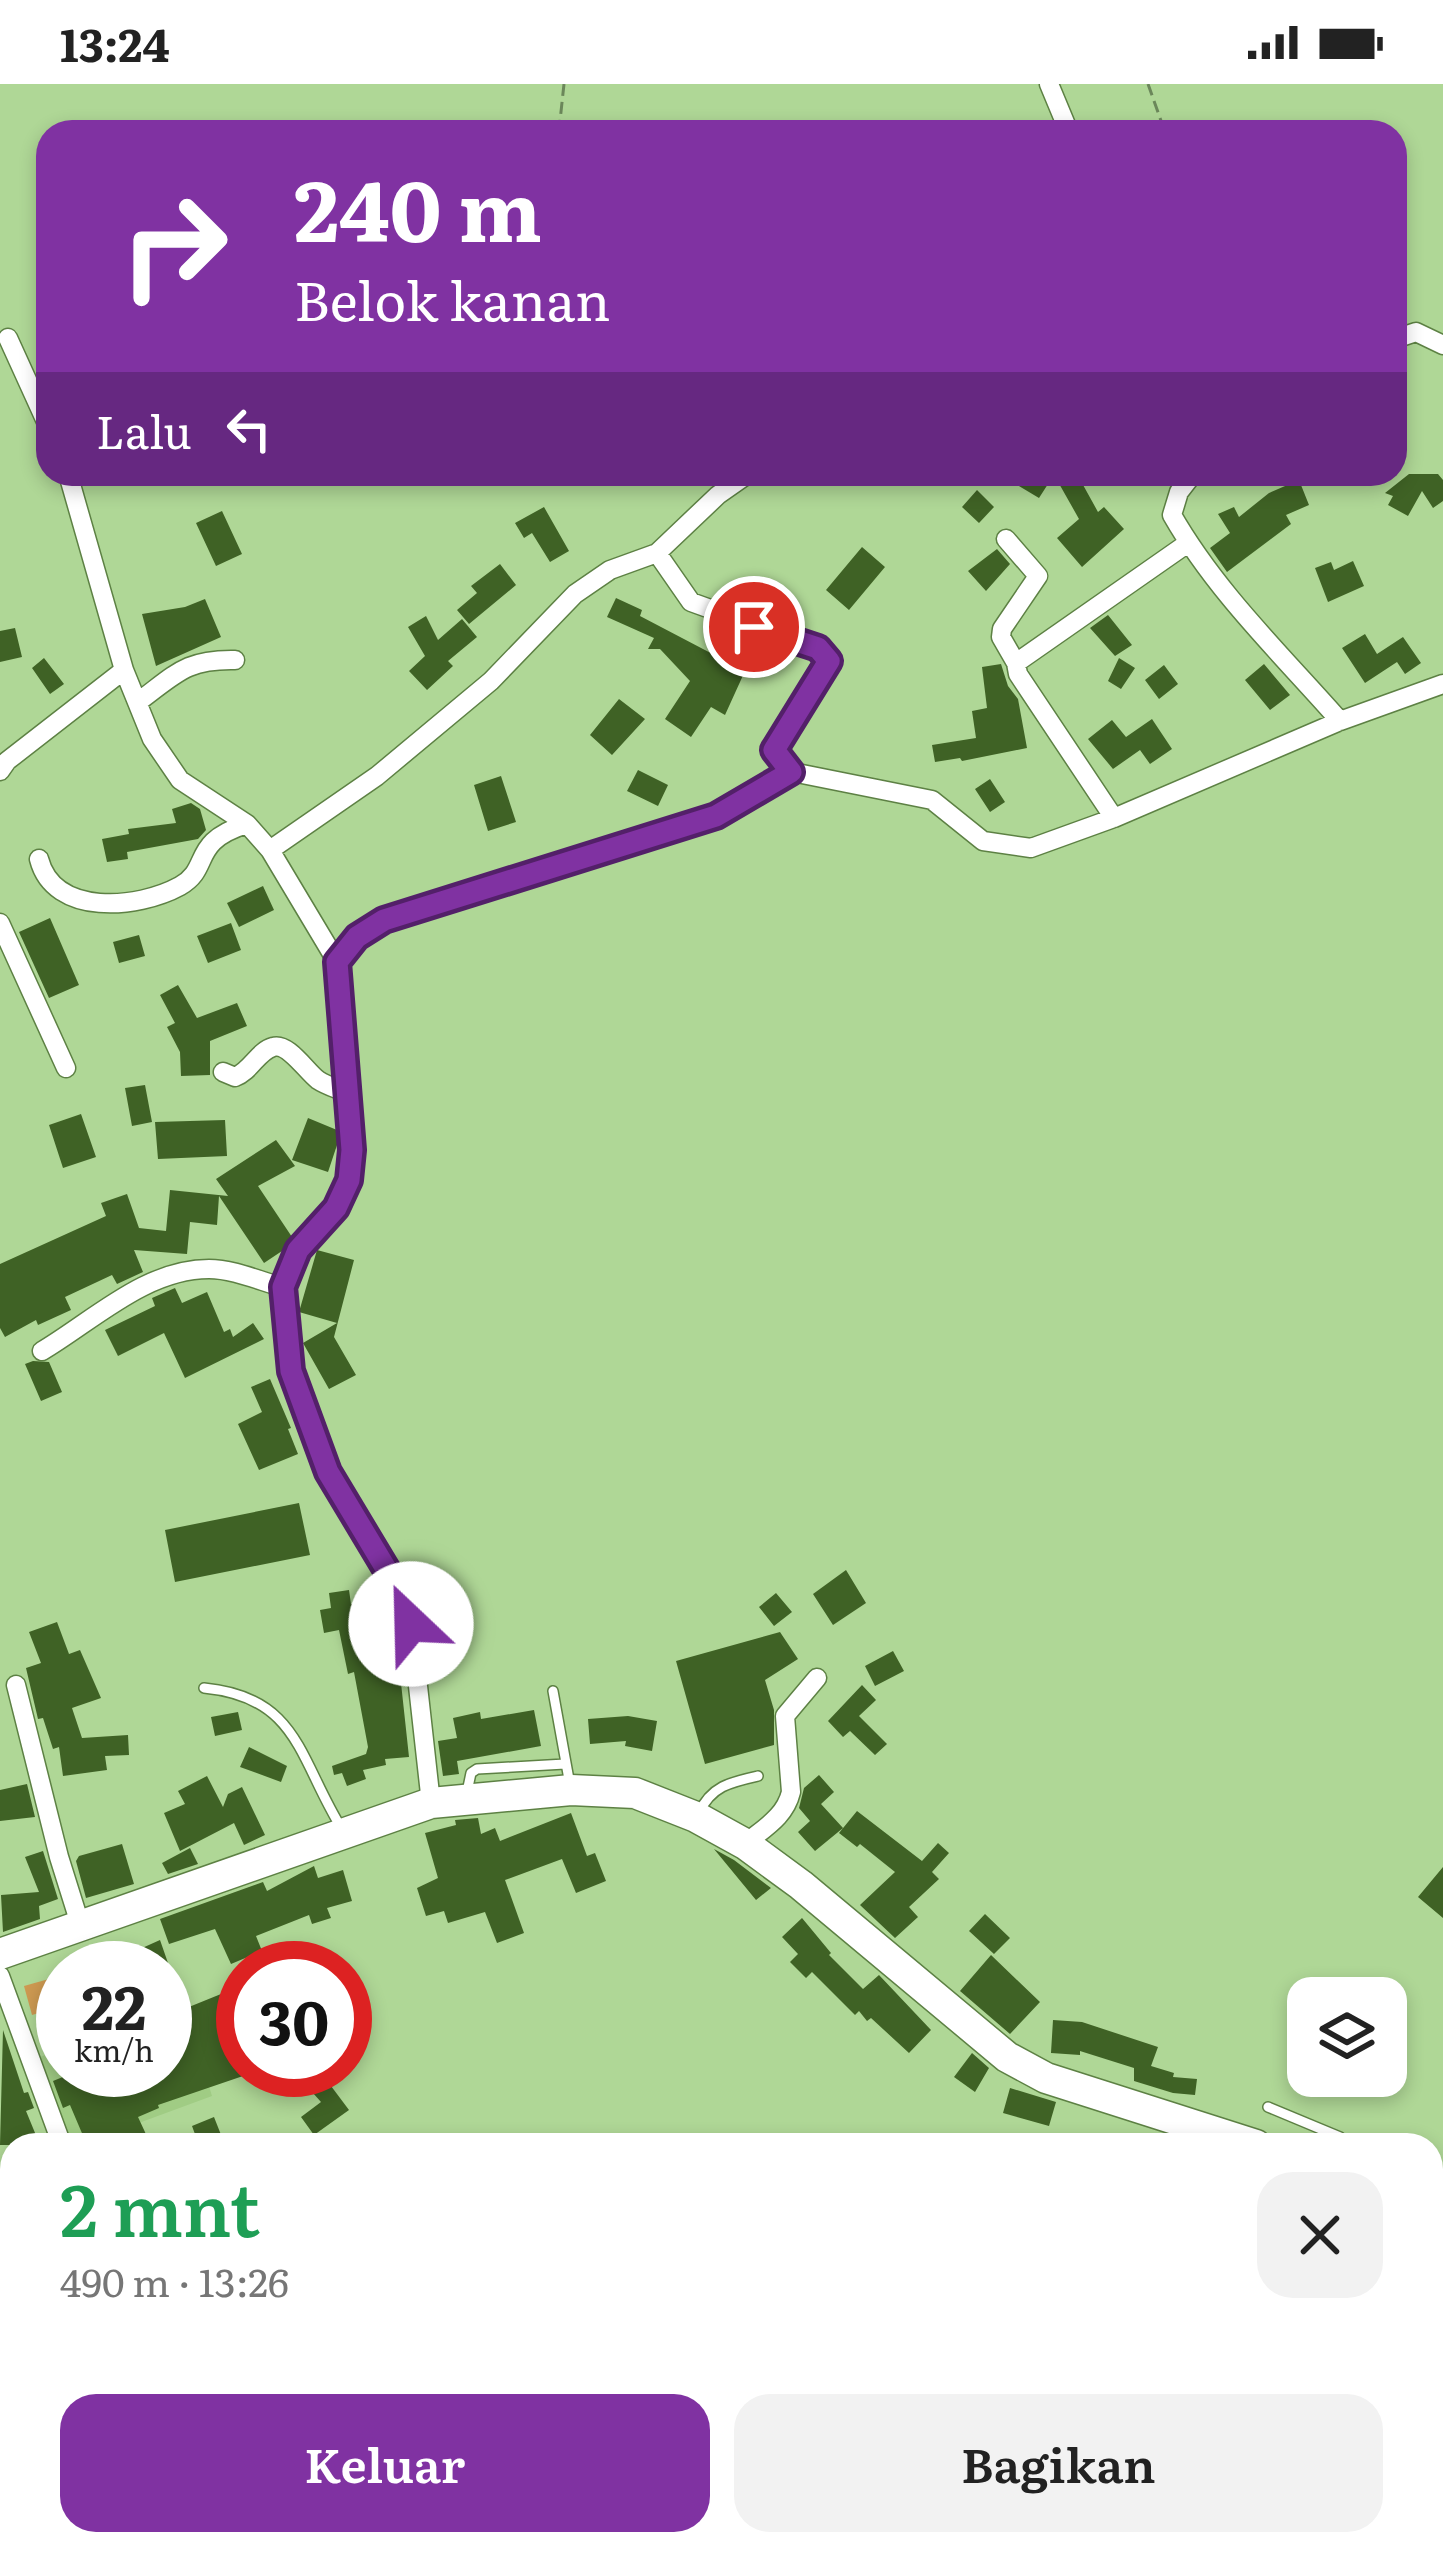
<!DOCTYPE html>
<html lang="id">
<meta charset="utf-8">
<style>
:root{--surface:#fff;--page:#f2f2f2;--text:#222;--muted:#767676;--accent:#8032a2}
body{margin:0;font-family:Literata,serif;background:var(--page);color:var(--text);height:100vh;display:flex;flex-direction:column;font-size:45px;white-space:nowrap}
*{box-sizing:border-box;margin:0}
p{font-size:39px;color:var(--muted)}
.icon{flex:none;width:66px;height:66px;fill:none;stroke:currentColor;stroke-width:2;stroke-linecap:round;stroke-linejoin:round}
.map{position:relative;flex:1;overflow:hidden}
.details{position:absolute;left:0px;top:2049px;width:1443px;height:423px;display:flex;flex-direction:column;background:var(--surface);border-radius:36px 36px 0 0;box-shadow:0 6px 18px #0003}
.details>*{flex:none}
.hud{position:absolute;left:36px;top:36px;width:1371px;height:366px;border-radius:36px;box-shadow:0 6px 18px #0003;background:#8032a2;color:#fff;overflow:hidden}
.tools{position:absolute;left:1287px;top:1893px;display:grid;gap:24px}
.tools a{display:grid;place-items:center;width:120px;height:120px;border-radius:24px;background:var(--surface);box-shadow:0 6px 18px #0003;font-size:60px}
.speed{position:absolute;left:36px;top:1857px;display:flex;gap:24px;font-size:60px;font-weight:700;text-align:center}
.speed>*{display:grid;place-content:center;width:156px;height:156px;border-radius:50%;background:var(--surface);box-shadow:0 6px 18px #0003;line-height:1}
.speed small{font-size:30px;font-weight:400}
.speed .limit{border:18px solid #d22;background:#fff;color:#111}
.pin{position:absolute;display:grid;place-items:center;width:102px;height:102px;color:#fff;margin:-51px;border:6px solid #fff;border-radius:50%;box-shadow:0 3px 12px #0007}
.me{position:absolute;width:132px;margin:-66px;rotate:336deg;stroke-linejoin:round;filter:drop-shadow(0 0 9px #0008)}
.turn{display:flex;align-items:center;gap:42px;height:252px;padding:0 60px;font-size:54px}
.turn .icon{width:156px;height:156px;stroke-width:2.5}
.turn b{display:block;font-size:84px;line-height:102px}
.then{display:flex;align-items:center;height:114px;padding:0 60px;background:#0003;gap:24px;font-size:45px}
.round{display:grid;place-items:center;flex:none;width:126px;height:126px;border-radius:36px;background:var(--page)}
.summary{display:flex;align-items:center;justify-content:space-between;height:204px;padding:0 60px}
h1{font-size:72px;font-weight:600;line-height:90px;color:#1e9e55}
.primary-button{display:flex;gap:24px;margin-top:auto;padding:24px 60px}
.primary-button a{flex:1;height:138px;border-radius:36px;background:var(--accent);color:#fff;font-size:48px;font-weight:600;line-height:138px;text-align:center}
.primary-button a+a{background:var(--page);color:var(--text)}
.status{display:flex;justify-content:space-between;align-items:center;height:84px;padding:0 60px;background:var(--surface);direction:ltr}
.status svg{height:33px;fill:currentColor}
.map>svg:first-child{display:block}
.built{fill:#a0cc84}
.pitch{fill:#cd9951}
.building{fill:#3f6225}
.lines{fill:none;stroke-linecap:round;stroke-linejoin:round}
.service-casing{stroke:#5d8144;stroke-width:12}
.minor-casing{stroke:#5d8144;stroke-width:21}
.primary-casing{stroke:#5d8144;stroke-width:33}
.path{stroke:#6b875a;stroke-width:3;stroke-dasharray:12 6;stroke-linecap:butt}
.service{stroke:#fff;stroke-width:9}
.minor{stroke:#fff;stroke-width:18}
.primary{stroke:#fff;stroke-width:30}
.route-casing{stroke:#532069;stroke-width:30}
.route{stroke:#8032a2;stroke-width:21}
</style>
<div class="status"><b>13:24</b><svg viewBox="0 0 49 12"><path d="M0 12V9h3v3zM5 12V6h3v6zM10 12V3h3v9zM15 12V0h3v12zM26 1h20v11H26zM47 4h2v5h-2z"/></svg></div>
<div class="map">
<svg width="1443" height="2470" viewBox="0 0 1443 2470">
<rect width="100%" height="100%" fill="#afd796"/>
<!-- built -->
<path class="built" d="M 185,1922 L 212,2012 L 79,2061 L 66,2061 L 37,1974 L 63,1965 L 63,1986 L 165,1986 L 165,1929 Z"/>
<!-- pitch -->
<path class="pitch" d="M 63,1891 L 63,1922 L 32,1931 L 24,1902 Z"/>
<!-- building -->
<path class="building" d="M 999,390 L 1032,390 L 1048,400 L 1039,414 Z
M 1068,390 L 1077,390 L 1098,428 L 1104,423 L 1124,445 L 1082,483 L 1057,454 L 1079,435 L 1057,396 Z
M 1409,390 L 1438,390 L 1443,396 L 1443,417 L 1433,424 L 1422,407 L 1408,432 L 1388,421 L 1393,412 L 1385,409 Z
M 1299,396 L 1309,421 L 1286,431 L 1291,440 L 1227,488 L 1210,464 L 1230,449 L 1218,430 L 1234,423 L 1239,433 L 1269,409 Z
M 977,406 L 994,423 L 979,439 L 962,423 Z
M 544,423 L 569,467 L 550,478 L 532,449 L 524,454 L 515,439 Z
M 222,427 L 242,470 L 216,482 L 196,439 Z
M 862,463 L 885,483 L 849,526 L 826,506 Z
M 997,465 L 1010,480 L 986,507 L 968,487 Z
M 1353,477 L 1364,502 L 1328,518 L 1315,484 L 1331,478 L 1334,486 Z
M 500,480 L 516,501 L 469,540 L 457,526 L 477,509 L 471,502 Z
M 616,514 L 642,526 L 640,532 L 745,587 L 725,631 L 711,623 L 691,653 L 665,635 L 690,597 L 660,565 L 648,565 L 654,554 L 607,533 Z
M 205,515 L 221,553 L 156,582 L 142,530 L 185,523 Z
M 1108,531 L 1132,561 L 1115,572 L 1090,544 Z
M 426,532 L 438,556 L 462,535 L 477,553 L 448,577 L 453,582 L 427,606 L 409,587 L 425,572 L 408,543 Z
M 15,544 L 22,573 L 0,578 L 0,547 Z
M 1365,550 L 1377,570 L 1403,553 L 1421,579 L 1405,590 L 1397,578 L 1365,599 L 1342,564 Z
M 44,574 L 64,600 L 50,610 L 32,584 Z
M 1119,574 L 1135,584 L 1121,605 L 1108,597 Z
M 1001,580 L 1008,602 L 1018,615 L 1027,664 L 962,677 L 960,674 L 935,678 L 932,661 L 976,654 L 972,627 L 987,624 L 982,583 Z
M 1264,580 L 1290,611 L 1270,626 L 1245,596 Z
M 1164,581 L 1178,600 L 1159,615 L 1145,596 Z
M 619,615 L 645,635 L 612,671 L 590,651 Z
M 1152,635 L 1172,665 L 1150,680 L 1140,666 L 1113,685 L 1088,655 L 1112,636 L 1126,653 Z
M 638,686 L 668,701 L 658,722 L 627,707 Z
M 501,692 L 516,738 L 488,747 L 474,701 Z
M 990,695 L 1005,718 L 990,728 L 975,705 Z
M 191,719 L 200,725 L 206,746 L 198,755 L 127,768 L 128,775 L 107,778 L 102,755 L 129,750 L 128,745 L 176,739 L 172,725 Z
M 263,802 L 274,826 L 239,843 L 227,819 Z
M 50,834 L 79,901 L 49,914 L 19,848 Z
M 231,839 L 241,866 L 208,879 L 197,852 Z
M 139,851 L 145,872 L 119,879 L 113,858 Z
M 178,901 L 197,934 L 237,919 L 247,942 L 210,957 L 210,991 L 181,992 L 180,968 L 167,943 L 175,939 L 160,911 Z
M 145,1001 L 152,1038 L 132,1042 L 125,1004 Z
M 81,1030 L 96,1073 L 63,1084 L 49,1041 Z
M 308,1034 L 337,1046 L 338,1058 L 328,1088 L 292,1076 Z
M 225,1036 L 227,1072 L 158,1075 L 155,1038 Z
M 276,1056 L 295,1082 L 258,1102 L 292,1153 L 285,1165 L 264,1179 L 219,1112 L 217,1141 L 190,1138 L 187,1170 L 134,1166 L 143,1188 L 117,1200 L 112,1191 L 65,1213 L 71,1226 L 38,1241 L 36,1236 L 5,1253 L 0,1244 L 0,1180 L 106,1132 L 101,1119 L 127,1110 L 139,1144 L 166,1147 L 170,1106 L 228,1112 L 216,1095 Z
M 317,1166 L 354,1176 L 334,1253 L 356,1291 L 329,1305 L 303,1259 L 337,1239 L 299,1228 Z
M 175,1204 L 182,1219 L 207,1208 L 224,1248 L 230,1245 L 233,1253 L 253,1239 L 264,1255 L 185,1294 L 164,1249 L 118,1272 L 105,1246 L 155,1222 L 152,1214 Z
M 33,1277 L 49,1278 L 62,1308 L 41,1317 L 25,1280 Z
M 270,1295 L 291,1344 L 288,1345 L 298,1370 L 259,1386 L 238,1340 L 262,1328 L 251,1303 Z
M 299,1419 L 310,1471 L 175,1498 L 165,1446 Z
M 846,1486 L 866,1519 L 833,1541 L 813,1510 Z
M 349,1506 L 351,1520 L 366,1518 L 370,1542 L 395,1536 L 398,1542 L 399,1551 L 387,1554 L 397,1600 L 401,1599 L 409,1673 L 385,1675 L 386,1681 L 363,1686 L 366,1695 L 347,1702 L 342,1689 L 334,1691 L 332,1682 L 366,1670 L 368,1663 L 354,1588 L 348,1590 L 339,1546 L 324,1549 L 320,1526 L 331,1524 L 329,1509 Z
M 776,1509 L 792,1528 L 774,1542 L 759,1523 Z
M 57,1538 L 69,1570 L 80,1566 L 101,1614 L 72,1624 L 82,1654 L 128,1651 L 129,1671 L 105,1672 L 107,1686 L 63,1692 L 59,1663 L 53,1665 L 43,1634 L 38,1635 L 26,1584 L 41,1579 L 29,1548 Z
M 780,1548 L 798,1575 L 765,1596 L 774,1626 L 774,1661 L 705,1680 L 676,1577 Z
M 893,1567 L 904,1587 L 875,1602 L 865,1582 Z
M 862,1601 L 876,1616 L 859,1632 L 887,1660 L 875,1671 L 850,1647 L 843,1653 L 828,1637 Z
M 534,1626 L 541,1662 L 457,1677 L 459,1690 L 443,1692 L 438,1657 L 457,1654 L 453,1634 L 480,1628 L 481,1635 Z
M 238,1628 L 242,1646 L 215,1652 L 211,1633 Z
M 628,1632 L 657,1637 L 652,1667 L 625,1662 L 626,1657 L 590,1660 L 588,1635 Z
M 249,1663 L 287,1682 L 281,1698 L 240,1683 Z
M 819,1691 L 834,1708 L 821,1720 L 843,1744 L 815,1767 L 798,1748 L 810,1737 L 799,1724 L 804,1704 Z
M 207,1692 L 223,1723 L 228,1710 L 242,1703 L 265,1751 L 244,1761 L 234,1739 L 180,1767 L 164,1729 L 185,1720 L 178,1707 Z
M 27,1700 L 35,1733 L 0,1737 L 0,1706 Z
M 857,1727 L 922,1777 L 938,1759 L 949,1769 L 932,1788 L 939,1795 L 909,1823 L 918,1833 L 895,1854 L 860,1821 L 895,1788 L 860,1760 L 857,1763 L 839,1749 Z
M 571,1729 L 587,1772 L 595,1769 L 606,1797 L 576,1809 L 562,1775 L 505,1796 L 524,1849 L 497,1859 L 485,1828 L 448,1839 L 444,1827 L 426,1832 L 417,1804 L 438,1794 L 425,1749 L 456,1741 L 455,1736 L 478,1734 L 481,1750 L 495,1744 L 500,1757 Z
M 122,1760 L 134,1800 L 86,1814 L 76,1777 L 79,1772 Z
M 190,1764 L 198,1780 L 168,1790 L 162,1779 Z
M 714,1765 L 734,1776 L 771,1804 L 756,1816 Z
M 43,1767 L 58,1815 L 39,1822 L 40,1835 L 3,1848 L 1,1811 L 39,1808 L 25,1773 Z
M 314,1782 L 318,1794 L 343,1786 L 352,1817 L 327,1824 L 331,1834 L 312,1840 L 309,1831 L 256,1852 L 262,1867 L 231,1880 L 215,1845 L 169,1860 L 160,1835 L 263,1798 L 267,1807 Z
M 1443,1783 L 1443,1834 L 1418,1813 Z
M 985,1830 L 1010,1854 L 994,1870 L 969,1847 Z
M 802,1834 L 831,1869 L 829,1871 L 863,1905 L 879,1891 L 931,1946 L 909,1969 L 871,1934 L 867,1937 L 859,1927 L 855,1931 L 812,1888 L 806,1894 L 790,1878 L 798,1870 L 782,1853 Z
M 160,1856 L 184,1925 L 221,1910 L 243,1958 L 243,1992 L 158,2021 L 159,2024 L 138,2033 L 151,2061 L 87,2061 L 70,2021 L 63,2024 L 53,1997 L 80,1986 L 121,1986 L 128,2003 L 172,1985 L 165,1964 L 165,1884 L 102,1882 Z
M 991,1871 L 1040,1918 L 1010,1950 L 960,1907 Z
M 1053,1936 L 1082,1938 L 1158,1963 L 1151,1982 L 1174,1989 L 1173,1993 L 1197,1995 L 1195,2011 L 1173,2009 L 1134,1997 L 1134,1984 L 1080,1967 L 1080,1971 L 1051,1969 Z
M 3,1946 L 24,2009 L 28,2008 L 34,2024 L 26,2027 L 40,2061 L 0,2061 Z
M 972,1969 L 989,1984 L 975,2008 L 954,1993 Z
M 307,1986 L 349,1986 L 331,2002 L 349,2026 L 314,2051 L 301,2033 L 321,2018 L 304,1999 L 311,1996 Z
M 1010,2004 L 1056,2018 L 1049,2042 L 1003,2029 Z
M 214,2033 L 225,2061 L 199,2061 L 192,2042 Z"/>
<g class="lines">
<!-- service casing -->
<g class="service-casing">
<path id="service" d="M 204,1604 C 299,1613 299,1676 342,1745
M 553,1607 L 570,1701
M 467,1708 L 471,1689 L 477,1685 L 565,1680
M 699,1729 C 711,1702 731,1698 758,1692
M 1268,2023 L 1340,2053 L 1348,2061"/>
</g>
<!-- minor casing -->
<g class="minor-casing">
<path id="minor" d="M 1049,0 L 1069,48
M 8,254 L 48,342
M 1395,255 L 1416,248 L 1443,261
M 68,390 L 124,586 L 152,655 L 180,696 L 247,740 L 270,766 L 337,878 L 352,1066 L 349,1096 L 336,1124 L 299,1166 L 282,1203 L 291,1287 L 328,1388 L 394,1498 L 411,1539 L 431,1719
M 1193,390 L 1179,408 L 1172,431 C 1216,508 1282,571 1340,637
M 1006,455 L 1038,492 L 1002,545 L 1001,553 L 1016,579
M 657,469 L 691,518 L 818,564 L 827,572 L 829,582 L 774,666 L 792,688
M 138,618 C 176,590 186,575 235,576
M 0,687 L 7,677 L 124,586
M 1114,734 L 1018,590 L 1016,579 L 1188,459
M 270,766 L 377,692 L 491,597 L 575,510 L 610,486 L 657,469 L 718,411 L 748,390
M 39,775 C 54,833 138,825 180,802 C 212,784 189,758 247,740
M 0,839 L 66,984
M 337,878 L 357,853 L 384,836 L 716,732 L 792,688 L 932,716 L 983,757 L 1031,764 L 1114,734 L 1340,637 L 1443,600
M 223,988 L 235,993 C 251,987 258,967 273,963 C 288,958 306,987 318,996 C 327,1002 336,1004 345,1008
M 42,1267 C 94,1236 146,1185 209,1185 C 233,1185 260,1197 282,1203
M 16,1601 L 59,1773 L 80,1840
M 745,1760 C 764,1744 785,1733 791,1708 L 785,1632 L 817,1594
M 0,1892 L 62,2061
M 0,2144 L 12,2140
M 1431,2311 L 1443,2294
M 0,2339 L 12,2335
M 0,2461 L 12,2457
M 1368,2470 L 1372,2460"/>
</g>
<!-- primary casing -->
<g class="primary-casing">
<path id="primary" d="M 0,1870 L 431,1719 L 571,1706 L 635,1709 L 696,1733 L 745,1760 L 801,1801 L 1007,1973 L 1046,1994 L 1256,2061
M 1431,2121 L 1443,2125"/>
</g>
<!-- path -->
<path class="path" d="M 564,0 L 560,37 L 566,48
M 1148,0 L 1165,48"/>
<!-- service -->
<use href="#service" class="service"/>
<!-- minor -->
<use href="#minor" class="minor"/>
<!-- primary -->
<use href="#primary" class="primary"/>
</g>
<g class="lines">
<!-- route casing -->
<g class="route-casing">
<path id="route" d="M 411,1540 L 394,1498 L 328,1388 L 291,1287 L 283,1203 L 298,1166 L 336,1124 L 349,1096 L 352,1066 L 337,878 L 357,853 L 384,836 L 716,732 L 791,688 L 774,666 L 829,577 L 818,564 L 754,543"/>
</g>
<!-- route -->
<use href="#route" class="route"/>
</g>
</svg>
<div class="tools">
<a><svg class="icon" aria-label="layers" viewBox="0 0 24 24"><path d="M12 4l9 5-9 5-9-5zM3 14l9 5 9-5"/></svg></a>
</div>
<div class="speed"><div>22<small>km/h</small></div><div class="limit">30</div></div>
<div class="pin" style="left:754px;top:543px;background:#d93025"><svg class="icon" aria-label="arrive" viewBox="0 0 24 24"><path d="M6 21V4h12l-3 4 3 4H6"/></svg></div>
<svg class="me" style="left:411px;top:1540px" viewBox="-20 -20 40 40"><circle r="19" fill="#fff"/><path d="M0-13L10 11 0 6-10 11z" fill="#8032a2"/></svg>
<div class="hud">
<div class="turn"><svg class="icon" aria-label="right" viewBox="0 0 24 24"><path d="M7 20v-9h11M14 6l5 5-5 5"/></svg><div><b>240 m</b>Belok kanan</div></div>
<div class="then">Lalu<svg class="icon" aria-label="left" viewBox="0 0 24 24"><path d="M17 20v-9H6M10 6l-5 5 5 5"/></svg></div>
</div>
<section class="details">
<div class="summary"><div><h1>2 mnt</h1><p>490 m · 13:26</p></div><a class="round"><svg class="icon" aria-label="close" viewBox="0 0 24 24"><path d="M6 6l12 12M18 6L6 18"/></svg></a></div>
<div class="primary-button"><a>Keluar</a><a>Bagikan</a></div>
</section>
</div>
